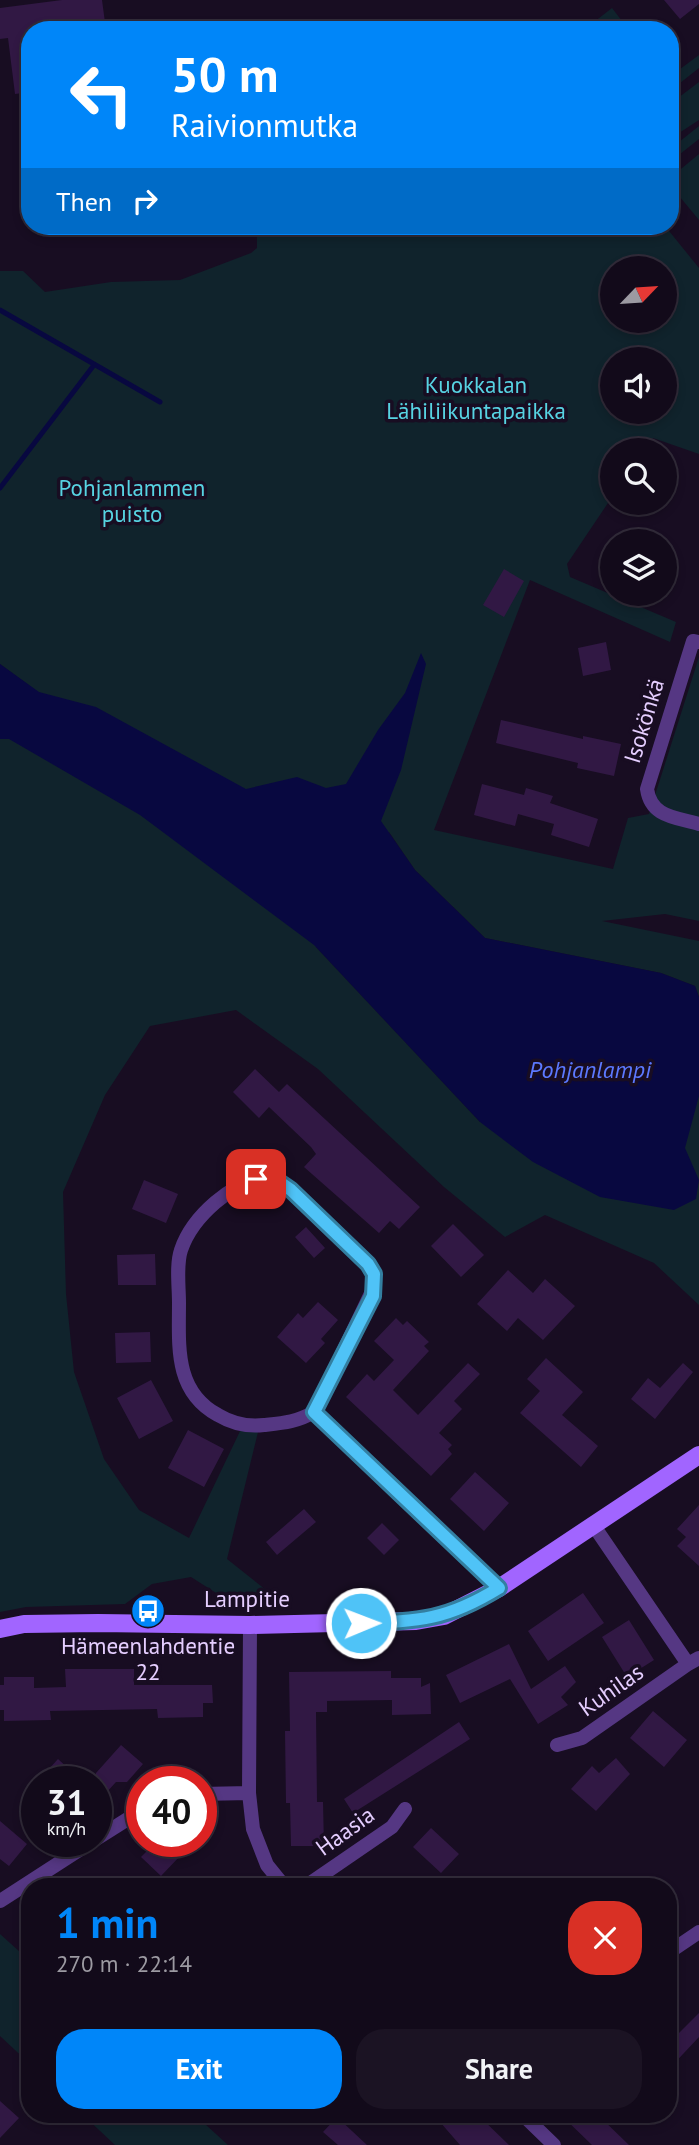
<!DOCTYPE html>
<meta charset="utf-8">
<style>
:root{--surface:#120a1a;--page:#1b1323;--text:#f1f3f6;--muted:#9c9aa2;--line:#312b39;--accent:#0086f9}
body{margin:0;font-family:"PT Sans",sans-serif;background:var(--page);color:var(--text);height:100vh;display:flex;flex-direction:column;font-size:26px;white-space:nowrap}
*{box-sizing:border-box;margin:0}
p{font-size:23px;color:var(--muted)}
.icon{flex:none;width:38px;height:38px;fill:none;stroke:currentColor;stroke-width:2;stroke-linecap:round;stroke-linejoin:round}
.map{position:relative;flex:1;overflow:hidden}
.details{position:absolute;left:21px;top:1878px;width:656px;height:245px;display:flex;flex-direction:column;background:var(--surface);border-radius:28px;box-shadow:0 4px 10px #0003,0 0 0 2px var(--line)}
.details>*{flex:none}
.guide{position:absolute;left:21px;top:21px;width:658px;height:214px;border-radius:28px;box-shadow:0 4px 10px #0003,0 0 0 2px var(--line);background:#0086f9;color:#fff;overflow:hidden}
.needle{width:46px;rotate:65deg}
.fabs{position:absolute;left:600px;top:256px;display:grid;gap:14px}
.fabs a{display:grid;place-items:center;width:77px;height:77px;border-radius:50%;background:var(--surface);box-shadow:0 4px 10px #0003,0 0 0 2px var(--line);font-size:35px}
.speed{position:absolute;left:21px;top:1766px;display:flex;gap:14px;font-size:35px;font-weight:700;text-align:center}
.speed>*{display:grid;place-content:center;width:91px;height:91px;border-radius:50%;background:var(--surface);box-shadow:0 4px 10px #0003,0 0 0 2px var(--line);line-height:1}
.speed small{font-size:18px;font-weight:400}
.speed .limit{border:10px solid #d22;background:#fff;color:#111}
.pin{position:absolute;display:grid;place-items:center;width:60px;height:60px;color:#fff;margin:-30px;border-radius:14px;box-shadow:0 4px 10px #0006}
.me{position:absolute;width:77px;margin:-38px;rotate:89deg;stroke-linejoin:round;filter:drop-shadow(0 0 5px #0008)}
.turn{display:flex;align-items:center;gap:24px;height:147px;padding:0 35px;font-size:32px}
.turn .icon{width:91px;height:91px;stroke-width:2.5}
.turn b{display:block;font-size:49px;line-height:60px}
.then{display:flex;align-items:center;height:66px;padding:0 35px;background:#0003;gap:14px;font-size:26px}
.round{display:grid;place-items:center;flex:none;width:74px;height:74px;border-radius:28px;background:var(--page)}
.summary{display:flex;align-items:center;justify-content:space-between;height:119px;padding:0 35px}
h1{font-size:42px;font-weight:600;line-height:52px;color:var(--accent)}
.cta{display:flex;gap:14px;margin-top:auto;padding:14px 35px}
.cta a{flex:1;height:80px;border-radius:28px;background:var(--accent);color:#fff;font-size:28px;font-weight:600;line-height:80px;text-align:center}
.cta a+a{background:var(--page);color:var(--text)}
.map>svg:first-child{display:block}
.green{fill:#10232c;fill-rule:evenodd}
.water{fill:#080840}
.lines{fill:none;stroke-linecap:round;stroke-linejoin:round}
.stream{stroke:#080840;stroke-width:5}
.building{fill:#311844}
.street{stroke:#553783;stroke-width:14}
.secondary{stroke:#a165ff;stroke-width:18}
.route-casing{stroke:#337fa1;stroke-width:18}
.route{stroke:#4fc3f7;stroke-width:12}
.labels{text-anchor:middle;stroke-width:7;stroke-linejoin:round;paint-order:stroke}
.park-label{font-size:23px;fill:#57d3e2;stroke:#180d22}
.street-label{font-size:23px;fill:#e5ceff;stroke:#180d22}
.poi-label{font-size:23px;fill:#e5ceff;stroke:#180d22}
.water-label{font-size:24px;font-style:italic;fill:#5c79ff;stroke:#180d22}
</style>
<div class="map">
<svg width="699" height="2145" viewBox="0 0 699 2145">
<rect width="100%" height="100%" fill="#180d22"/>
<!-- green -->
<path class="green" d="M 612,8 L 629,30 L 585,30 L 585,29 Z
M 699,55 L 699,68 L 670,91 L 670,73 L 672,75 Z
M 699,82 L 699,120 L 676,135 L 670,128 L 670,104 Z
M 699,126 L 699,139 L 670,162 L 670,141 L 674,146 Z
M 699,154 L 699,220 L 670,185 L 670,178 Z
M 257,226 L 665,226 L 699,268 L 699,454 L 653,438 L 645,450 L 612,450 L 612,497 L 567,564 L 570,577 L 676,622 L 670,642 L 530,580 L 434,830 L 613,869 L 628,818 L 649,814 L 699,657 L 699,921 L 665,914 L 602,921 L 699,941 L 699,997 L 695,986 L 661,973 L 485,938 L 415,870 L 389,832 L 316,947 L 480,1122 L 699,1064 L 699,1305 L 654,1263 L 545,1215 L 505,1237 L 444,1187 L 318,1069 L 236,1010 L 150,1026 L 105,1095 L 63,1192 L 66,1294 L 74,1372 L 104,1459 L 139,1510 L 189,1538 L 242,1427 L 259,1428 L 227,1559 L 280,1601 L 235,1605 L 191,1577 L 152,1584 L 125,1604 L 26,1607 L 0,1612 L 0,739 L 6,739 L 0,699 L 66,713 L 0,664 L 0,271 L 23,271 L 45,292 L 111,282 L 180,280 L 251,253 L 257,248 ZM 612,268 L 665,268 L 665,320 L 612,320 ZM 612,359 L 665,359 L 665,411 L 612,411 Z
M 0,1934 L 30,1961 L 30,2064 L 0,2036 Z
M 82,2114 L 194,2114 L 228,2145 L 115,2145 Z"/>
<!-- water -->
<path class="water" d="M 421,653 L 426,664 L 401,770 L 381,821 L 415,870 L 485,938 L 661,973 L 695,986 L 699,997 L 699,1096 L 685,1148 L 699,1180 L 696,1199 L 674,1210 L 600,1197 L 533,1162 L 480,1122 L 314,945 L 140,815 L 9,739 L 0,739 L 0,664 L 39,692 L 96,707 L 246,789 L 297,777 L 326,788 L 346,784 L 378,730 L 405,693 Z"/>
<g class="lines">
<!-- stream -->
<path class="stream" d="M 0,310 L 160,402
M 0,488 L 94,365"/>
</g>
<!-- building -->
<path class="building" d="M 62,0 L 102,0 L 106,30 L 30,30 L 30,92 L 15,94 L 8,38 L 0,39 L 0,8 Z
M 664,0 L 699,0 L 699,4 L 680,19 Z
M 504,569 L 524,581 L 504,617 L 483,605 Z
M 606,642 L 611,670 L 583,676 L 578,648 Z
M 501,720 L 583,739 L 583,736 L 621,744 L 614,776 L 577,768 L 578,763 L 496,743 Z
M 482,784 L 524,795 L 526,788 L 553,796 L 550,803 L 598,819 L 589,847 L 551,835 L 554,824 L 518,814 L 515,826 L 474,815 Z
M 255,1069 L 279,1092 L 287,1084 L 420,1207 L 399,1229 L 390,1221 L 379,1233 L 304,1167 L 316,1154 L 311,1147 L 269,1107 L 259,1118 L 233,1092 Z
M 144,1180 L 178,1194 L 166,1223 L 132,1209 Z
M 453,1224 L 484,1255 L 461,1277 L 431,1246 Z
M 306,1227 L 325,1248 L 314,1258 L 295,1237 Z
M 155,1254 L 156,1285 L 118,1285 L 117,1255 Z
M 508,1270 L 533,1293 L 545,1279 L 575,1306 L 543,1340 L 518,1318 L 507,1331 L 477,1304 Z
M 318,1302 L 338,1320 L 321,1339 L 325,1343 L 306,1363 L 277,1337 L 298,1313 L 303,1318 Z
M 396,1318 L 403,1325 L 407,1321 L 429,1342 L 424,1346 L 429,1351 L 393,1390 L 418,1415 L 468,1363 L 480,1374 L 454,1401 L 462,1409 L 439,1433 L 452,1445 L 448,1449 L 452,1454 L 431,1476 L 346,1397 L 367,1374 L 374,1381 L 394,1360 L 374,1341 Z
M 150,1332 L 151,1362 L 116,1363 L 115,1333 Z
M 546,1358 L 583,1392 L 562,1415 L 598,1446 L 581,1467 L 520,1413 L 540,1391 L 527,1379 Z
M 683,1363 L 693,1372 L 655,1419 L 631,1399 L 648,1378 L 660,1388 Z
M 151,1380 L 173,1421 L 139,1439 L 117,1398 Z
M 188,1430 L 224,1449 L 204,1487 L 168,1468 Z
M 475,1472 L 509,1503 L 484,1531 L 450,1499 Z
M 699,1505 L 699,1566 L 677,1546 L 686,1537 L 677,1529 Z
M 304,1509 L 316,1522 L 277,1555 L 266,1542 Z
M 382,1523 L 399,1540 L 384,1555 L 367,1538 Z
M 583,1593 L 604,1623 L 548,1661 L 528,1631 Z
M 629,1620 L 654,1660 L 627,1677 L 602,1637 Z
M 509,1644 L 531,1689 L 565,1666 L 576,1682 L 561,1697 L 568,1705 L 538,1724 L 510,1679 L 460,1703 L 446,1675 Z
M 65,1669 L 134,1669 L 134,1685 L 212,1685 L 213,1703 L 203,1703 L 203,1717 L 158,1718 L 157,1709 L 50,1711 L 51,1720 L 4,1721 L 4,1710 L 0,1710 L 0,1685 L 4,1685 L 4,1677 L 34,1677 L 34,1688 L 66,1687 Z
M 391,1671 L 391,1678 L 421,1678 L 421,1687 L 430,1683 L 431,1714 L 392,1715 L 392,1700 L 327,1701 L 327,1712 L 316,1712 L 317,1802 L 323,1802 L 324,1846 L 291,1846 L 290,1803 L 286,1803 L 285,1731 L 290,1731 L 289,1672 Z
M 653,1711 L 687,1740 L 664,1767 L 630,1738 Z
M 459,1722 L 470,1739 L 353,1813 L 344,1799 Z
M 121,1745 L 143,1764 L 127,1782 L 116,1782 L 96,1804 L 96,1773 Z
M 616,1758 L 630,1774 L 596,1811 L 571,1789 L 592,1766 L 599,1773 Z
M 58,1759 L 83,1782 L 37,1782 Z
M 0,1821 L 27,1844 L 9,1866 L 0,1859 Z
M 431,1828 L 459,1854 L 441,1873 L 413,1847 Z
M 157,1841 L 166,1841 L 181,1855 L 161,1876 L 141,1857 Z
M 699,2013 L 699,2037 L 668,2070 L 668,2026 L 678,2034 Z
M 0,2101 L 19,2118 L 0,2138 Z
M 433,2114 L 477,2114 L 509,2145 L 460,2145 Z
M 560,2114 L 597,2114 L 629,2145 L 592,2145 Z
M 337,2117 L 367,2145 L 338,2145 L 323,2132 Z"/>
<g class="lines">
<!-- street -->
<path class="street" d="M 699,642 L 693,641 L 647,789 C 651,817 675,817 699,824
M 267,1178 L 278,1181 L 291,1190 L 368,1264 L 374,1274 L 375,1285 L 314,1412 C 297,1422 283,1423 264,1425 C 247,1427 233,1424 218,1415 C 174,1391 179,1346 179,1303 C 179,1286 176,1265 181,1250 C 192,1217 233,1180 267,1178 Z
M 314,1412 L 499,1588
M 594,1526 L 688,1664 L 699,1658
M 250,1625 L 249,1793 L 253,1829 L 267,1865 L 284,1886
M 557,1745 L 582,1738 L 688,1664
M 201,1794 L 249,1793
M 96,1839 L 142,1810
M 306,1886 L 392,1827 L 405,1809
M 0,1901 L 93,1841
M 668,1953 L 699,1932
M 522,2114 L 554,2145"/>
<!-- secondary -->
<path class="secondary" d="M 0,1629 L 24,1624 L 98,1623 L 250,1625 L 416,1621 L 444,1616 L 499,1588 L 699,1455"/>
</g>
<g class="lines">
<!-- route casing -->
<g class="route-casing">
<path id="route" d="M 256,1179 L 278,1181 L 291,1190 L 368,1264 L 374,1274 L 373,1296 L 314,1412 L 499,1588 C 447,1620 420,1621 361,1623"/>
</g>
<!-- route -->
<use href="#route" class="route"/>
</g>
<!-- icons -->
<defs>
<g id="bus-disc" transform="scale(1.75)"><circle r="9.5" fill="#0086f9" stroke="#180d22"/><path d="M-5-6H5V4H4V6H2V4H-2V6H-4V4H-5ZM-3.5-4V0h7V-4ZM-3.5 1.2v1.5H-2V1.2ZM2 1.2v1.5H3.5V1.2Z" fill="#fff"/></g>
</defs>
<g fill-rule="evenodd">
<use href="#bus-disc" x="148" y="1611"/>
</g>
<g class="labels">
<!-- park labels -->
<g class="park-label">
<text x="476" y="393">Kuokkalan<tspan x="476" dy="26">Lähiliikuntapaikka</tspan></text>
<text x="132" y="496">Pohjanlammen<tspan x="132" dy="26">puisto</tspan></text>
</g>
<!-- street labels -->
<g class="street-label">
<text transform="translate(644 721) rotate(-73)" y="8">Isokönkä</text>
<text x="247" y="1607">Lampitie</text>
<text transform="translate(611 1690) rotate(-35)" y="8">Kuhilas</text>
<text transform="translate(345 1831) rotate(-36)" y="8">Haasia</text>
</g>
<!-- poi labels -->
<g class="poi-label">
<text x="148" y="1654">Hämeenlahdentie<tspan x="148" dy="26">22</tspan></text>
</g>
<!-- water labels -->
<g class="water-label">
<text x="590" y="1078">Pohjanlampi</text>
</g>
</g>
</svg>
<div class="fabs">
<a><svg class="needle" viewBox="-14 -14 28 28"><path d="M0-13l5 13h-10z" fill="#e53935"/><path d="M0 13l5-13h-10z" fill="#9c9aa2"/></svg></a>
<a><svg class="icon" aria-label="sound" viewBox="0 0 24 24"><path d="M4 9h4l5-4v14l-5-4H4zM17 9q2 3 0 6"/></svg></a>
<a><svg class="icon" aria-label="search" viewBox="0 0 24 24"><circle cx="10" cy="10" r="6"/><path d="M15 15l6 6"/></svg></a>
<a><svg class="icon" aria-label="layers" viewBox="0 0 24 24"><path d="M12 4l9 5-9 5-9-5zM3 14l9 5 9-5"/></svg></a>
</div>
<div class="speed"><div>31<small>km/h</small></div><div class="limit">40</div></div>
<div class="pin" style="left:256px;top:1179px;background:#d93025"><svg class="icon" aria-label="arrive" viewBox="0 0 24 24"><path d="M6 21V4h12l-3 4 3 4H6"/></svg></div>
<svg class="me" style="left:361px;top:1623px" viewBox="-20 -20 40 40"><circle r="17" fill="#4fc3f7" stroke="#fff" stroke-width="3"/><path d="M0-11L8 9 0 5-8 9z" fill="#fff"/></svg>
<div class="guide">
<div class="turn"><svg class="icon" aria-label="left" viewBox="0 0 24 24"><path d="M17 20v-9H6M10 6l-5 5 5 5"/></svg><div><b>50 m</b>Raivionmutka</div></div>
<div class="then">Then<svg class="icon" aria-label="right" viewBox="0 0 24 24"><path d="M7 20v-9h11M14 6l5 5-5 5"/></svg></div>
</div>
<section class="details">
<div class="summary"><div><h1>1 min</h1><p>270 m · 22:14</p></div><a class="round" style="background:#d93025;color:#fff"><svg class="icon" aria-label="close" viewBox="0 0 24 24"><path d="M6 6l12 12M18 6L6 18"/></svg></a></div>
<div class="cta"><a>Exit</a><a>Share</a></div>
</section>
</div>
